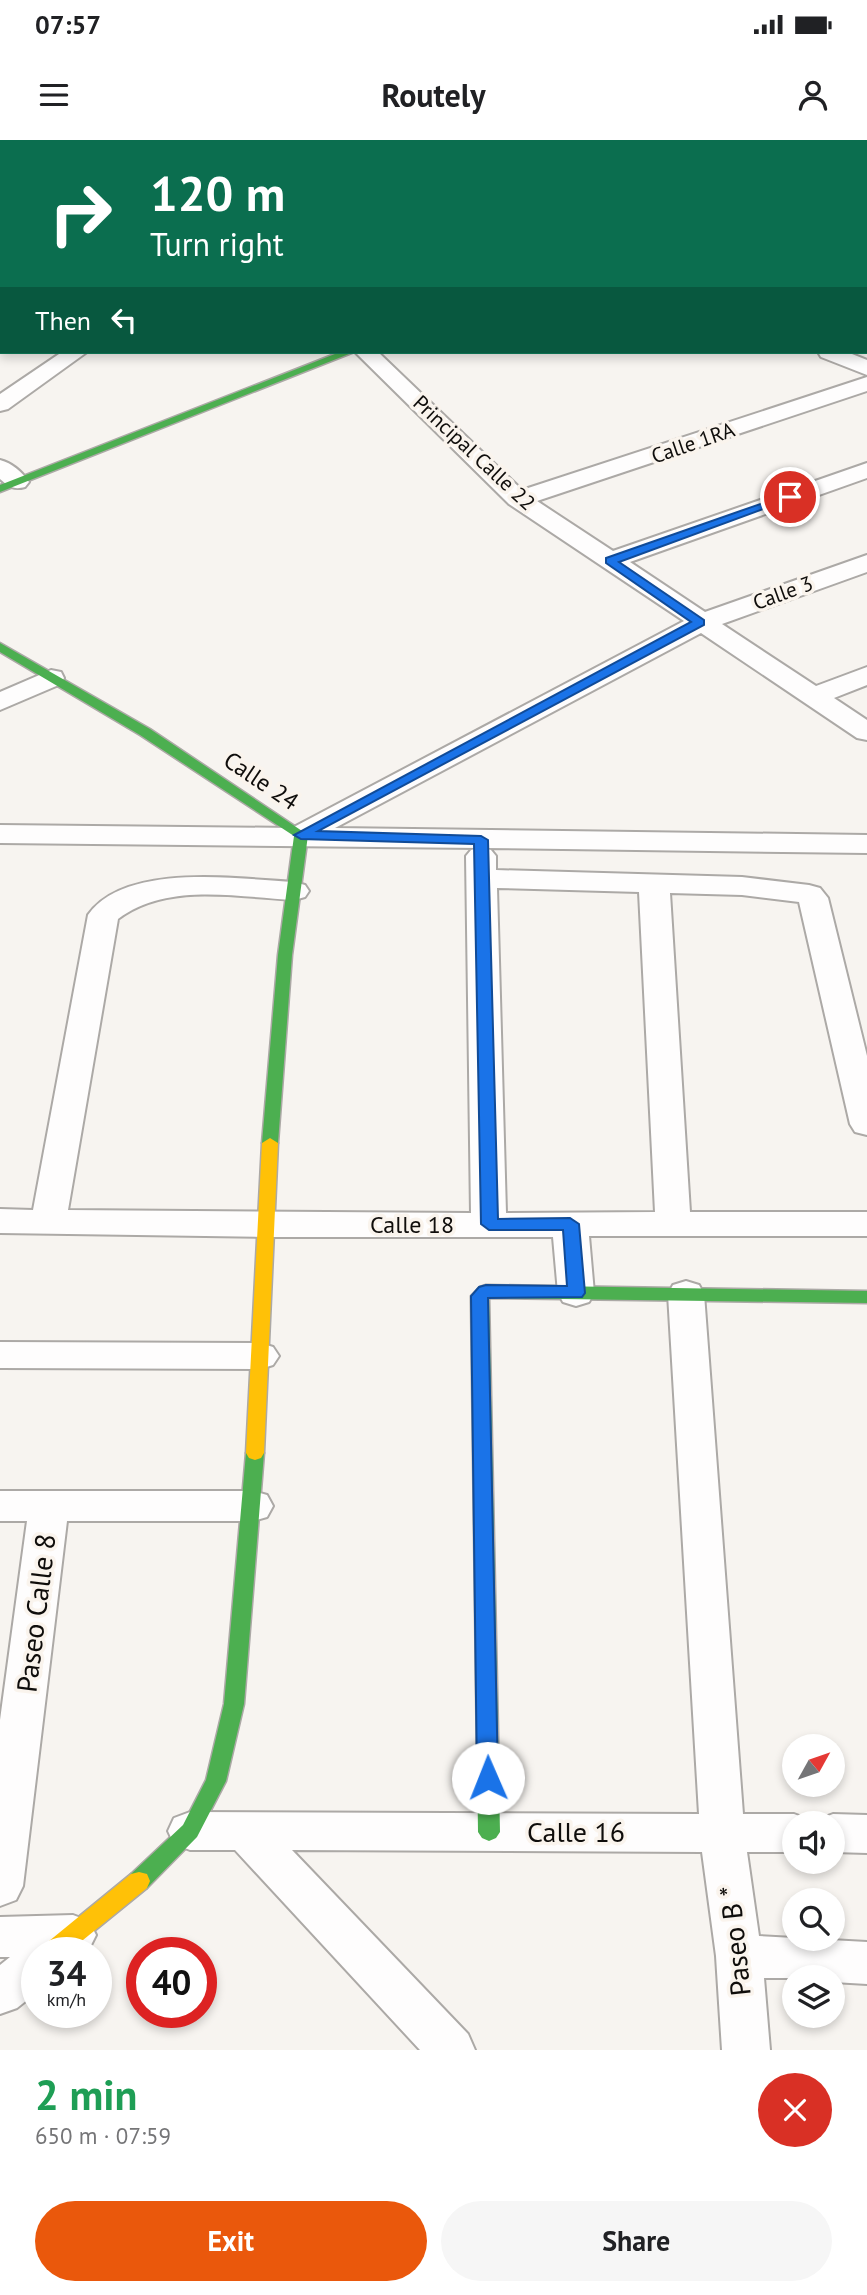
<!DOCTYPE html>
<meta charset="utf-8">
<style>
:root{--surface:#fff;--page:#f6f6f6;--text:#202124;--muted:#757577;--accent:#ea580c}
body{margin:0;font-family:"PT Sans",sans-serif;background:var(--page);color:var(--text);height:100vh;display:flex;flex-direction:column;font-size:26px;white-space:nowrap}
*{box-sizing:border-box;margin:0}
p{font-size:23px;color:var(--muted)}
.icon{flex:none;width:38px;height:38px;fill:none;stroke:currentColor;stroke-width:2;stroke-linecap:round;stroke-linejoin:round}
.map{position:relative;height:1910px;overflow:hidden}
.sheet{display:flex;flex-direction:column;background:var(--surface);flex:1}
.sheet>*{flex:none}
.top-card{position:absolute;left:0px;top:0px;width:868px;height:214px;box-shadow:0 4px 10px #0003;background:#0b6e4f;color:#fff;overflow:hidden}
.needle{width:46px;rotate:50deg}
.controls{position:absolute;left:782px;top:1594px;display:grid;gap:14px}
.controls a{display:grid;place-items:center;width:63px;height:63px;border-radius:50%;background:var(--surface);box-shadow:0 4px 10px #0003;font-size:35px}
.speed{position:absolute;left:21px;top:1797px;display:flex;gap:14px;font-size:35px;font-weight:700;text-align:center}
.speed>*{display:grid;place-content:center;width:91px;height:91px;border-radius:50%;background:var(--surface);box-shadow:0 4px 10px #0003;line-height:1}
.speed small{font-size:18px;font-weight:400}
.speed .limit{border:10px solid #d22;background:#fff;color:#111}
.pin{position:absolute;display:grid;place-items:center;width:60px;height:60px;color:#fff;margin:-30px;border:4px solid #fff;border-radius:50%;box-shadow:0 2px 7px #0007}
.me{position:absolute;width:77px;margin:-38px;rotate:359deg;stroke-linejoin:round;filter:drop-shadow(0 0 5px #0008)}
.turn{display:flex;align-items:center;gap:24px;height:147px;padding:0 35px;font-size:32px}
.turn .icon{width:91px;height:91px;stroke-width:2.5}
.turn b{display:block;font-size:49px;line-height:60px}
.then{display:flex;align-items:center;height:66px;padding:0 35px;background:#0003;gap:14px;font-size:26px}
.round{display:grid;place-items:center;flex:none;width:74px;height:74px;border-radius:37px;background:var(--page)}
.overview{display:flex;align-items:center;justify-content:space-between;height:119px;padding:0 35px}
h1{font-size:42px;font-weight:700;line-height:52px;color:#1e9e55}
.cta{display:flex;gap:14px;margin-top:auto;padding:14px 35px}
.cta a{flex:1;height:80px;border-radius:42px;background:var(--accent);color:#fff;font-size:28px;font-weight:700;line-height:80px;text-align:center}
.cta a+a{background:var(--page);color:var(--text)}
.status{display:flex;justify-content:space-between;align-items:center;height:49px;padding:0 35px;background:var(--surface);direction:ltr}
.status svg{height:19px;fill:currentColor}
header{display:flex;justify-content:space-between;align-items:center;height:91px;padding:0 35px;background:var(--surface);font-size:32px;font-weight:700}
.map>svg:first-child{display:block}
.lines{fill:none;stroke-linecap:round;stroke-linejoin:round}
.street-casing{stroke:#aca9a6;stroke-width:4}
.fast-casing{stroke:#aca9a6;stroke-width:3}
.slow-casing{stroke:#aca9a6;stroke-width:3}
.street{fill:#fefdfd;fill-rule:evenodd}
.fast{fill:#4caf50;fill-rule:evenodd}
.slow{fill:#ffc107;fill-rule:evenodd}
.route{fill:#1a73e8;stroke:#114b97;stroke-width:2}
.labels{text-anchor:middle;stroke-width:7;stroke-linejoin:round;paint-order:stroke}
.far-street-label{font-size:21px;fill:#0f0d0b;stroke:#faf4ed}
.street-label{font-size:24px;fill:#0f0d0b;stroke:#faf4ed}
.near-street-label{font-size:28px;fill:#0f0d0b;stroke:#faf4ed}
</style>
<div class="status"><b>07:57</b><svg viewBox="0 0 49 12"><path d="M0 12V9h3v3zM5 12V6h3v6zM10 12V3h3v9zM15 12V0h3v12zM26 1h20v11H26zM47 4h2v5h-2z"/></svg></div>
<header><svg class="icon" aria-label="menu" viewBox="0 0 24 24"><path d="M4 6h16M4 12h16M4 18h16"/></svg>Routely<svg class="icon" aria-label="person" viewBox="0 0 24 24"><circle cx="12" cy="8" r="4"/><path d="M4 21q1-7 8-7t8 7"/></svg></header>
<div class="map">
<svg width="867" height="1910" viewBox="0 0 867 1910">
<rect width="100%" height="100%" fill="#f7f4f0"/>
<g class="lines">
<!-- street casing -->
<g class="street-casing">
<path id="street" d="M 103,0 L 126,0 L 102,2 Z
M 154,0 L 176,0 L 177,2 L 155,2 Z
M 295,0 L 317,0 L 318,2 L 296,2 Z
M 344,0 L 367,0 L 343,2 Z
M 579,0 L 601,0 L 602,2 L 580,2 Z
M 0,29 L 2,30 L 2,42 L 0,41 Z
M 866,89 L 867,89 L 867,101 L 866,101 Z
M 0,126 L 2,126 L 2,138 L 0,138 Z
M 866,134 L 867,134 L 867,147 L 866,147 Z
M 0,160 L 2,160 L 0,173 Z
M 62,212 L 87,212 L 8,269 L 0,271 L 0,254 Z
M 355,212 L 378,212 L 522,350 L 867,237 L 867,251 L 537,361 L 613,411 L 867,323 L 867,338 L 630,422 L 705,472 L 867,415 L 867,432 L 722,484 L 816,546 L 867,527 L 867,545 L 834,558 L 867,580 L 867,600 L 857,598 L 701,493 L 335,688 L 867,695 L 867,713 L 484,708 L 491,710 L 496,716 L 496,730 L 742,737 L 809,745 L 820,748 L 828,758 L 867,916 L 867,995 L 855,992 L 850,984 L 799,762 L 742,755 L 670,753 L 690,1072 L 867,1072 L 867,1096 L 589,1096 L 594,1153 L 589,1162 L 576,1166 L 563,1162 L 558,1153 L 553,1097 L 266,1097 L 0,1093 L 0,1069 L 33,1070 L 88,775 C 125,722 238,739 294,742 L 305,745 L 309,751 L 305,757 L 294,760 C 236,757 167,742 118,779 L 68,1070 L 471,1073 L 466,716 L 471,710 L 479,708 L 0,703 L 0,685 L 292,688 L 684,481 L 509,364 ZM 497,748 L 639,752 L 655,1072 L 506,1073 Z
M 818,212 L 847,212 L 867,220 L 867,235 L 821,217 Z
M 0,320 C 12,323 22,332 29,342 L 25,347 C 14,350 9,347 0,339 Z
M 51,530 L 61,532 L 64,538 L 61,544 L 0,570 L 0,552 Z
M 686,1141 L 699,1145 L 704,1154 L 743,1674 L 794,1674 L 810,1680 L 812,1684 L 794,1684 L 794,1712 L 747,1712 L 759,1796 L 867,1802 L 867,1844 L 833,1842 L 833,1838 L 764,1838 L 770,1910 L 722,1910 L 716,1816 L 702,1712 L 292,1710 L 468,1894 L 475,1910 L 420,1910 L 235,1710 L 190,1710 L 174,1704 L 168,1691 L 174,1678 L 190,1672 L 699,1674 L 668,1154 L 673,1145 Z
M 0,1202 L 260,1203 L 273,1207 L 279,1216 L 273,1225 L 260,1229 L 0,1228 Z
M 0,1351 L 253,1351 L 267,1355 L 273,1366 L 267,1377 L 253,1381 L 67,1381 L 23,1746 L 16,1760 L 0,1766 L 0,1580 L 27,1381 L 0,1381 Z
M 833,1674 L 867,1675 L 867,1713 L 833,1712 L 833,1684 L 815,1684 L 817,1680 Z
M 73,1775 L 89,1781 L 96,1795 L 89,1809 L 80,1813 L 37,1813 L 37,1852 L 17,1868 L 0,1874 L 0,1825 L 10,1817 L 0,1817 L 0,1777 Z"/>
</g>
<!-- fast casing -->
<g class="fast-casing">
<path id="fast" d="M 867,0 L 867,6 L 866,6 L 866,2 L 862,2 Z
M 340,212 L 354,212 L 0,352 L 0,345 Z
M 0,503 L 150,589 L 308,695 L 292,815 L 278,1003 L 276,1007 L 264,1007 L 262,1003 L 278,815 L 294,696 L 140,595 L 0,512 Z
M 486,1145 L 867,1151 L 867,1163 L 489,1158 L 500,1692 L 496,1698 L 489,1701 L 482,1698 L 478,1692 L 471,1156 L 480,1147 Z
M 255,1306 L 261,1308 L 264,1313 L 244,1564 L 226,1641 L 197,1697 L 147,1748 L 139,1750 L 131,1748 L 128,1741 L 131,1734 L 183,1685 L 206,1640 L 224,1564 L 246,1313 L 249,1308 Z"/>
</g>
<!-- slow casing -->
<g class="slow-casing">
<path id="slow" d="M 270,998 L 278,1003 L 264,1313 L 261,1318 L 255,1320 L 249,1318 L 246,1313 L 262,1003 Z
M 139,1732 L 147,1734 L 150,1741 L 147,1748 L 67,1813 L 40,1813 L 43,1806 L 131,1734 Z"/>
</g>
<!-- street -->
<use href="#street" class="street"/>
<!-- fast -->
<use href="#fast" class="fast"/>
<!-- slow -->
<use href="#slow" class="slow"/>
</g>
<!-- route -->
<path class="route" d="M 786,355 L 796,357 L 619,422 L 704,480 L 704,485 L 318,691 L 481,696 L 488,700 L 498,1079 L 570,1078 L 579,1084 L 585,1153 L 582,1157 L 488,1158 L 498,1638 L 495,1644 L 488,1647 L 480,1644 L 477,1638 L 471,1156 L 479,1147 L 486,1145 L 567,1146 L 563,1090 L 489,1090 L 481,1084 L 474,704 L 301,699 L 294,695 L 691,482 L 606,423 L 606,418 Z"/>
<g class="labels">
<!-- far-street labels -->
<g class="far-street-label">
<text transform="translate(693 303) rotate(-19)" y="7">Calle 1RA</text>
<text transform="translate(474 313) rotate(43)" y="7">Principal Calle 22</text>
<text transform="translate(783 453) rotate(-20)" y="7">Calle 3</text>
</g>
<!-- street labels -->
<g class="street-label">
<text transform="translate(261 641) rotate(34)" y="8">Calle 24</text>
<text x="412" y="1093">Calle 18</text>
</g>
<!-- near-street labels -->
<g class="near-street-label">
<text transform="translate(36 1473) rotate(-83)" y="10">Paseo Calle 8</text>
<text x="576" y="1702">Calle 16</text>
<text transform="translate(735 1801) rotate(-96)" y="10">Paseo B *</text>
</g>
</g>
</svg>
<div class="controls">
<a><svg class="needle" viewBox="-14 -14 28 28"><path d="M0-13l5 13h-10z" fill="#e53935"/><path d="M0 13l5-13h-10z" fill="#757577"/></svg></a>
<a><svg class="icon" aria-label="sound" viewBox="0 0 24 24"><path d="M4 9h4l5-4v14l-5-4H4zM17 9q2 3 0 6"/></svg></a>
<a><svg class="icon" aria-label="search" viewBox="0 0 24 24"><circle cx="10" cy="10" r="6"/><path d="M15 15l6 6"/></svg></a>
<a><svg class="icon" aria-label="layers" viewBox="0 0 24 24"><path d="M12 4l9 5-9 5-9-5zM3 14l9 5 9-5"/></svg></a>
</div>
<div class="speed"><div>34<small>km/h</small></div><div class="limit">40</div></div>
<div class="pin" style="left:790px;top:357px;background:#d93025"><svg class="icon" aria-label="arrive" viewBox="0 0 24 24"><path d="M6 21V4h12l-3 4 3 4H6"/></svg></div>
<svg class="me" style="left:488px;top:1638px" viewBox="-20 -20 40 40"><circle r="19" fill="#fff"/><path d="M0-13L10 11 0 6-10 11z" fill="#1a73e8"/></svg>
<div class="top-card">
<div class="turn"><svg class="icon" aria-label="right" viewBox="0 0 24 24"><path d="M7 20v-9h11M14 6l5 5-5 5"/></svg><div><b>120 m</b>Turn right</div></div>
<div class="then">Then<svg class="icon" aria-label="left" viewBox="0 0 24 24"><path d="M17 20v-9H6M10 6l-5 5 5 5"/></svg></div>
</div>
</div>
<section class="sheet">
<div class="overview"><div><h1>2 min</h1><p>650 m · 07:59</p></div><a class="round" style="background:#d93025;color:#fff"><svg class="icon" aria-label="close" viewBox="0 0 24 24"><path d="M6 6l12 12M18 6L6 18"/></svg></a></div>
<div class="cta"><a>Exit</a><a>Share</a></div>
</section>
